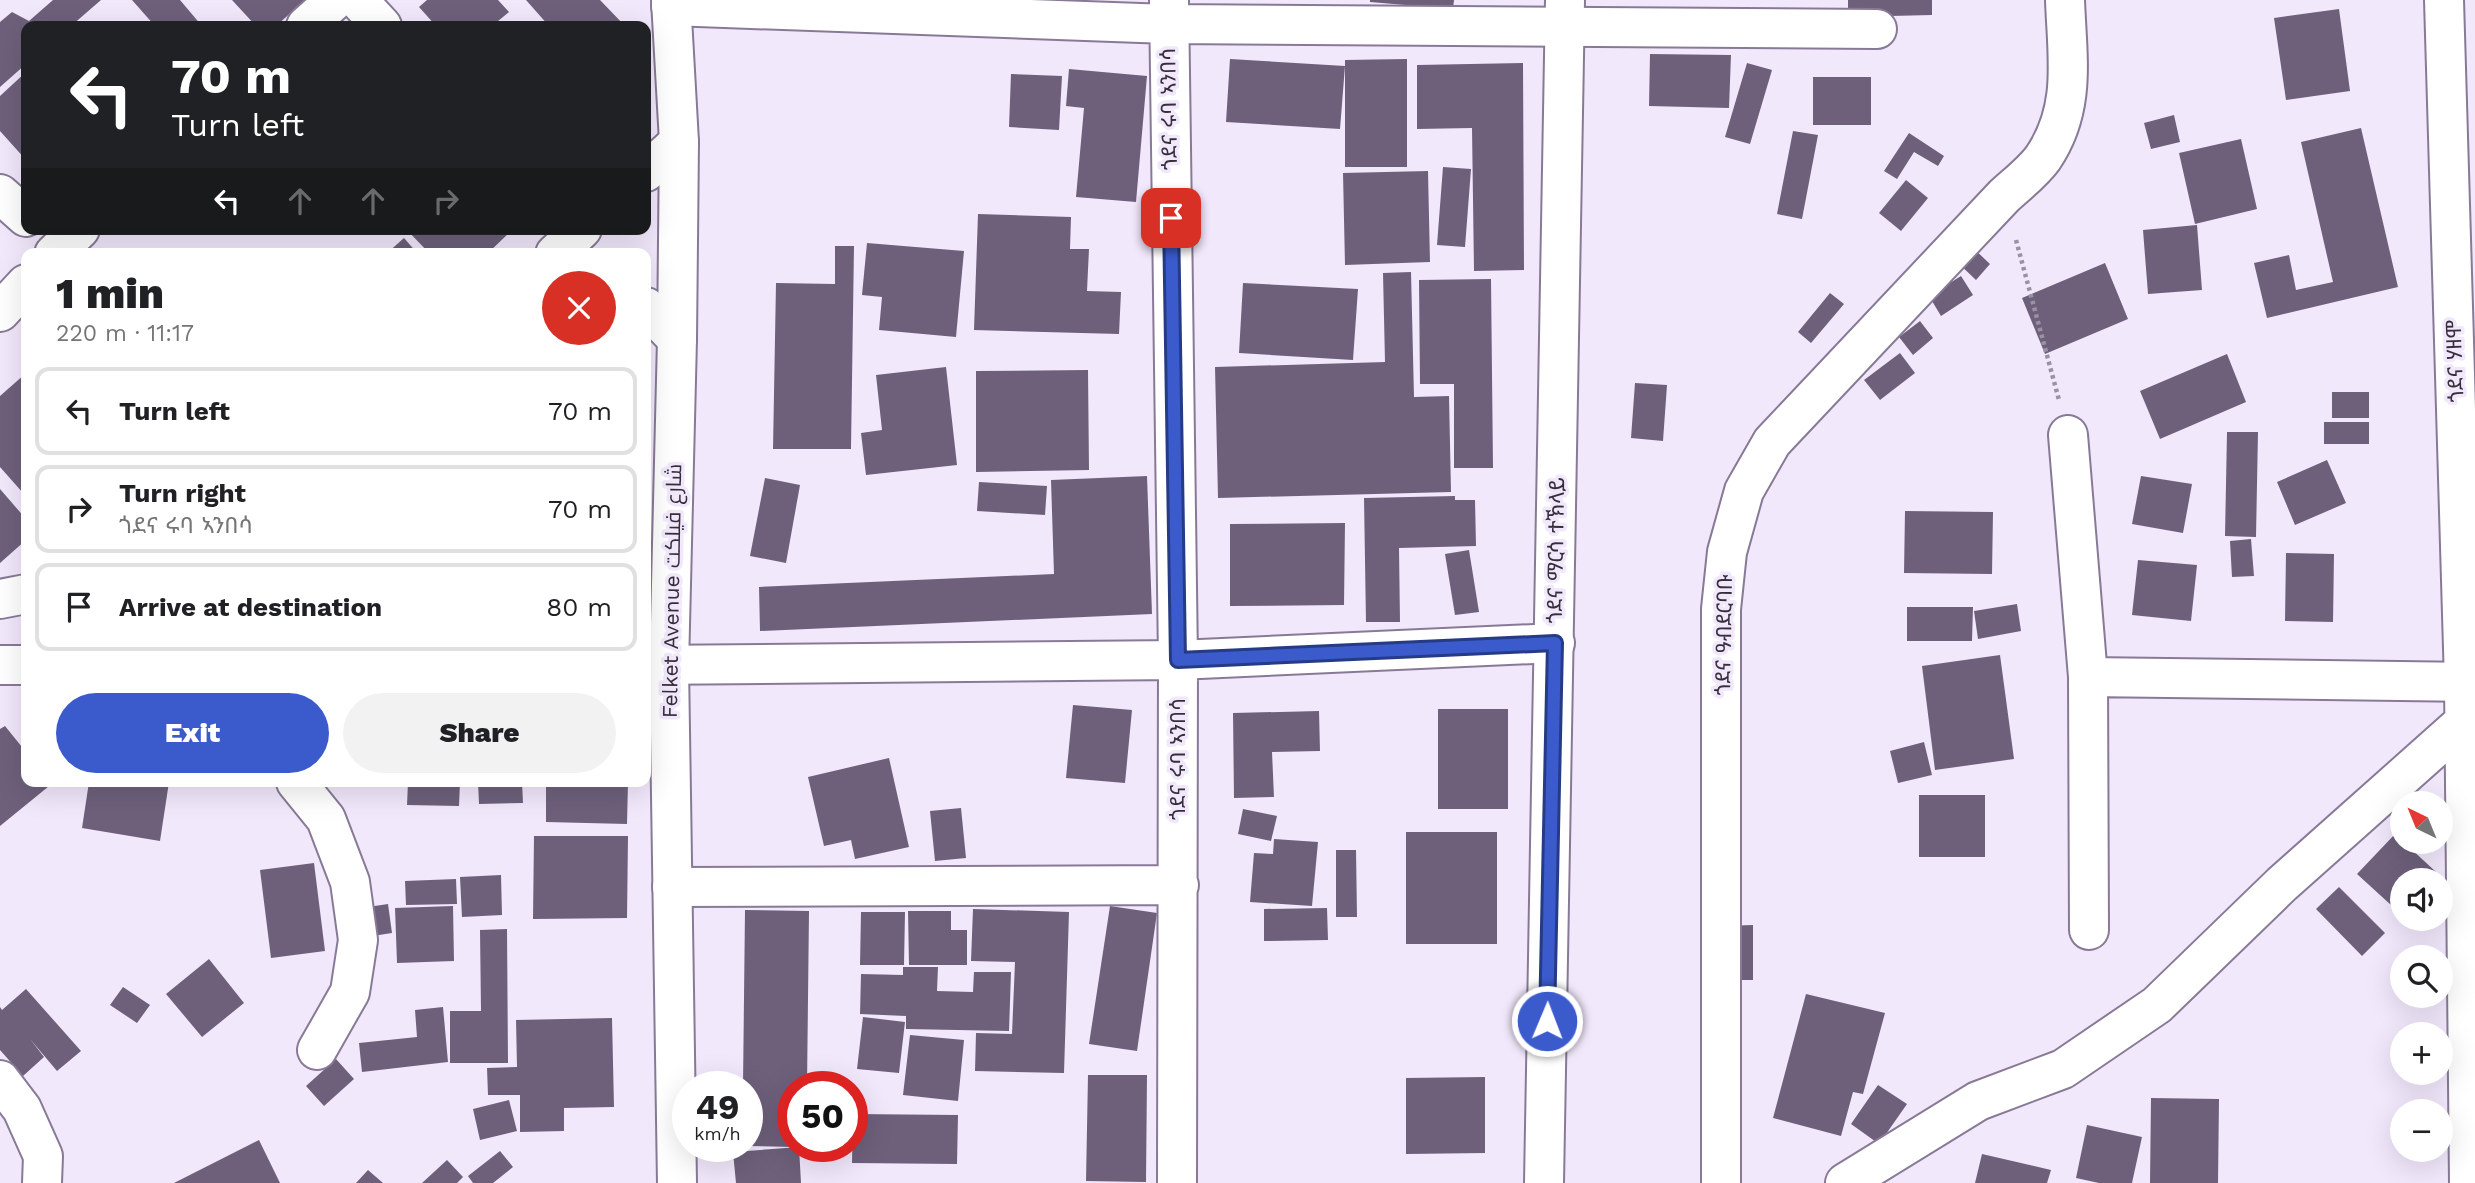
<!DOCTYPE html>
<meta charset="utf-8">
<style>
:root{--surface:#fff;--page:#f2f2f2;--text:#202124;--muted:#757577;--line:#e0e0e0;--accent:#3b5bcd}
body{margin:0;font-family:"Work Sans",Cairo,"Noto Sans Ethiopic",sans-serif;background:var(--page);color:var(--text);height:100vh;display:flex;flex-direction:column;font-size:26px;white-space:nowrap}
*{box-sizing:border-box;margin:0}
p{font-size:23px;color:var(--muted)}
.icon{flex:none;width:38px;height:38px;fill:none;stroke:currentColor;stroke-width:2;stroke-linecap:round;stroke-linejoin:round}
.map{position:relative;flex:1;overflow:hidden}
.sheet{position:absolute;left:21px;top:248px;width:630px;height:539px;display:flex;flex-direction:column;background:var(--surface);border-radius:14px;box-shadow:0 7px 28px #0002}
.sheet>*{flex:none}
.hud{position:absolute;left:21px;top:21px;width:630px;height:214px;border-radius:14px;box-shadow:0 7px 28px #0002;background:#202124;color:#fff;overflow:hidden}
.needle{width:46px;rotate:317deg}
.fabs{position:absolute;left:2390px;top:791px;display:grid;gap:14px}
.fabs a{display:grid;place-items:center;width:63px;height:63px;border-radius:50%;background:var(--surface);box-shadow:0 7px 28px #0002;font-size:35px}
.speed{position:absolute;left:672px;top:1071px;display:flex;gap:14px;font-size:35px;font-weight:700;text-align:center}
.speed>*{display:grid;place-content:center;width:91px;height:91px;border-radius:50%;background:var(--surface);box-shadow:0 7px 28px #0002;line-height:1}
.speed small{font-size:18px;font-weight:400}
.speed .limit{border:10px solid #d22;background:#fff;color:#111}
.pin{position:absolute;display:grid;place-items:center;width:60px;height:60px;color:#fff;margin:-30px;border-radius:14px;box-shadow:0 4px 10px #0006}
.me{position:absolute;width:77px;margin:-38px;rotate:1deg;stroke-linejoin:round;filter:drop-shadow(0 0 5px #0008)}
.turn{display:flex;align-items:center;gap:24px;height:147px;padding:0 35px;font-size:32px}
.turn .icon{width:91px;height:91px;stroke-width:2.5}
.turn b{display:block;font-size:49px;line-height:60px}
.lanes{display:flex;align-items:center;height:66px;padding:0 35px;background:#0003;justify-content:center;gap:35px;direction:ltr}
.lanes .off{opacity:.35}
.round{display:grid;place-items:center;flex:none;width:74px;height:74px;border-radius:37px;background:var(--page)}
.head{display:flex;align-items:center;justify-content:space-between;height:119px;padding:0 35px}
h1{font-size:42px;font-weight:800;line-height:52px}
.primary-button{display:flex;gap:14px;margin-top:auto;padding:14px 35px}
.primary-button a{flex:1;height:80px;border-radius:42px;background:var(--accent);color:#fff;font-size:28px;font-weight:800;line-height:80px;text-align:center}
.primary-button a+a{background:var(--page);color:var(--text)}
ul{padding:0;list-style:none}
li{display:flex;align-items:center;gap:21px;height:88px;margin:0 14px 10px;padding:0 21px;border:4px solid var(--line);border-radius:14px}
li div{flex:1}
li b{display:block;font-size:26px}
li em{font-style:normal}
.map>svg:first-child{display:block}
.building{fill:#6e607b}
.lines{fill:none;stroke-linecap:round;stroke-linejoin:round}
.minor-casing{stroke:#887a96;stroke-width:42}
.tertiary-casing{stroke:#887a96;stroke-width:42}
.secondary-casing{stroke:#887a96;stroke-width:42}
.path{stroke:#9a92a2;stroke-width:4.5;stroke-dasharray:3.5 3.5;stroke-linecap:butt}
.minor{stroke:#fff;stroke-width:38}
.tertiary{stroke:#fff;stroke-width:38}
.secondary{stroke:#fff;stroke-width:38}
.route-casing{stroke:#263b85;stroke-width:18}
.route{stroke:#3b5bcd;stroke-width:12}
.labels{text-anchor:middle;stroke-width:7;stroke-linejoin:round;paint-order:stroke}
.street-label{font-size:21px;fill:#352f3b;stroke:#f1e8fb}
</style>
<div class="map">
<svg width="2475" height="1183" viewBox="0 0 2475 1183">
<rect width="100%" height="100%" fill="#f1e8fb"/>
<!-- building -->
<path class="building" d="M 53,0 L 101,0 L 71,26 L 26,26 L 26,64 L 0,87 L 0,22 L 12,12 L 29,21 Z
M 132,0 L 180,0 L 202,26 L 155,26 Z
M 232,0 L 305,0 L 276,26 L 256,26 Z
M 427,0 L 498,0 L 509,12 L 492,26 L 436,26 L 419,7 Z
M 526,0 L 600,0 L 625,26 L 549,26 Z
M 1370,0 L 1454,0 L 1453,9 L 1370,2 Z
M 1848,0 L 1932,0 L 1932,15 L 1848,17 Z
M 2339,9 L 2350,91 L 2286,100 L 2274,18 Z
M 1650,54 L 1731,55 L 1729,108 L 1649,106 Z
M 1230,59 L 1345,66 L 1340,129 L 1226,122 Z
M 1407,59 L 1407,167 L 1345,167 L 1345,60 Z
M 1523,63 L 1524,270 L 1474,271 L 1472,128 L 1417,129 L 1417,65 Z
M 1747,63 L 1772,70 L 1750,144 L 1725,137 Z
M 1069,69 L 1147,76 L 1136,202 L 1076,197 L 1084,108 L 1066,106 Z
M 26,72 L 26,160 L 0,131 L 0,96 Z
M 1011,74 L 1062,76 L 1059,130 L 1009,127 Z
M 1813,77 L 1871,77 L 1871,125 L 1813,125 Z
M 2174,115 L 2180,142 L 2151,149 L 2144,123 Z
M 2361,128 L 2398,287 L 2267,318 L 2254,263 L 2289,255 L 2296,290 L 2333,282 L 2301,142 Z
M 1793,131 L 1818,135 L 1802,219 L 1777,214 Z
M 1909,133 L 1944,156 L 1938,166 L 1914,152 L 1897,179 L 1884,171 Z
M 2241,139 L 2257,209 L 2195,224 L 2179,153 Z
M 1443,167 L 1471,169 L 1465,247 L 1437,245 Z
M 1428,171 L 1430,262 L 1345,265 L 1343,173 Z
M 1906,180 L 1928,198 L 1901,231 L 1879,213 Z
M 978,214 L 1071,217 L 1070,249 L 1089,249 L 1087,291 L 1121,292 L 1119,334 L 974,330 Z
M 2197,225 L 2202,290 L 2148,294 L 2143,230 Z
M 406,229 L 513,229 L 487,254 L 430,254 Z
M 404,238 L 418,254 L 386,254 Z
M 867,243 L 964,251 L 956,337 L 879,330 L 882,297 L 862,295 Z
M 835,246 L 854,246 L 851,449 L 773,449 L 776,283 L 835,284 Z
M 1971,246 L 1990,264 L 1976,280 L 1956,261 Z
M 2105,263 L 2128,319 L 2045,354 L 2022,298 Z
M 1411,272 L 1414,397 L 1449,396 L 1451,492 L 1218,498 L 1215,367 L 1385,362 L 1383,273 Z
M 1961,276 L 1973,295 L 1941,316 L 1929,296 Z
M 1491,279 L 1493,468 L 1454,468 L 1454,384 L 1420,384 L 1419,280 Z
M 1243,283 L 1358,289 L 1353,360 L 1239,353 Z
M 1830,293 L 1844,304 L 1811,343 L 1798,332 Z
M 1920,321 L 1933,338 L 1913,355 L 1899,337 Z
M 1900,353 L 1915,373 L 1880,400 L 1864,380 Z
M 2227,354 L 2246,402 L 2160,439 L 2140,391 Z
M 946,367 L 957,465 L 866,475 L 861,433 L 882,430 L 876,375 Z
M 1088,370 L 1089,470 L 976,472 L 976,371 Z
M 25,374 L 26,490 L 23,493 L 0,467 L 0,396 Z
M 1635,383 L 1667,385 L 1663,441 L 1631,438 Z
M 2332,392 L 2369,392 L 2369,418 L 2332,418 Z
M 2324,422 L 2369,422 L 2369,444 L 2324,444 Z
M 2227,432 L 2258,432 L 2256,537 L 2225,536 Z
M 2327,460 L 2346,503 L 2295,525 L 2277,482 Z
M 1147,476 L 1152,614 L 760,631 L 759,587 L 1054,574 L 1051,480 Z
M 2141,476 L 2192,484 L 2183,533 L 2132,524 Z
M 765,478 L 800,485 L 786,563 L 750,556 Z
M 979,482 L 1047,486 L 1045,515 L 977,511 Z
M 0,489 L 26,519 L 26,540 L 0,563 Z
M 1455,496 L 1455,500 L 1475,500 L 1476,546 L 1399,548 L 1400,622 L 1366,622 L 1364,498 Z
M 1905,511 L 1993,512 L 1992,574 L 1904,573 Z
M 1345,523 L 1344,605 L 1230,606 L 1230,524 Z
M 2251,539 L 2254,576 L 2232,577 L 2230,541 Z
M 1469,550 L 1479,612 L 1455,615 L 1445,554 Z
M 2286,553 L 2334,554 L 2333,622 L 2285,621 Z
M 2138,560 L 2197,565 L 2191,621 L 2132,615 Z
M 2017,604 L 2021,631 L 1978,639 L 1974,611 Z
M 1907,607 L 1973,607 L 1972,641 L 1907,641 Z
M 2000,655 L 2014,759 L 1935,770 L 1922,666 Z
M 1073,705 L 1132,710 L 1125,783 L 1066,778 Z
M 1438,709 L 1508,709 L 1508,809 L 1438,809 Z
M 1319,711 L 1320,751 L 1272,752 L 1274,797 L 1234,798 L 1233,713 Z
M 5,726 L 26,752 L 26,782 L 54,782 L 0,826 L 0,729 Z
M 1924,742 L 1932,775 L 1898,783 L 1890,751 Z
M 889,758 L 909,847 L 855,859 L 851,840 L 824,846 L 808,777 Z
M 89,782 L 169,782 L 160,841 L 82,828 Z
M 408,782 L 460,782 L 459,806 L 407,805 Z
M 478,782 L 522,782 L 523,803 L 479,804 Z
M 546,782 L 628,782 L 627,824 L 546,822 Z
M 1919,795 L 1985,795 L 1985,857 L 1919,857 Z
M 961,808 L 966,858 L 935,861 L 930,811 Z
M 1243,809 L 1277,816 L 1271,841 L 1238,834 Z
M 1406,832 L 1497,832 L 1497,944 L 1406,944 Z
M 2395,834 L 2449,884 L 2441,892 L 2441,880 L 2403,880 L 2403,916 L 2357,874 Z
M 534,836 L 628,836 L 627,918 L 533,919 Z
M 1274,839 L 1318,842 L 1312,906 L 1250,902 L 1254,853 L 1273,854 Z
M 1336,850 L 1356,850 L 1357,917 L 1336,917 Z
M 314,863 L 325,951 L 271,958 L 260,870 Z
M 501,875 L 502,915 L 462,917 L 460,877 Z
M 456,879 L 457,904 L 406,905 L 405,881 Z
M 2339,887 L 2385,933 L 2362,956 L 2316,909 Z
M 388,904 L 392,933 L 353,939 L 368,907 Z
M 453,906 L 454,961 L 397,963 L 395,908 Z
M 1110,906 L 1157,913 L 1137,1051 L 1089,1044 Z
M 1327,908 L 1328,940 L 1264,941 L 1264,909 Z
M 973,909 L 1069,912 L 1064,1073 L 975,1071 L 976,1033 L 1012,1034 L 1015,962 L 971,961 Z
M 745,910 L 809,911 L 807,1087 L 793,1087 L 793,1147 L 747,1146 L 747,1087 L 743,1087 Z
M 908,911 L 951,911 L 951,930 L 967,930 L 967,965 L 909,965 Z
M 861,912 L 905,912 L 904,965 L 860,965 Z
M 1753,925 L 1753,980 L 1722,980 L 1722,926 Z
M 507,929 L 508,1063 L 450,1063 L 450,1011 L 481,1011 L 480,930 Z
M 209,959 L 244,1003 L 202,1037 L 166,994 Z
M 903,967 L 938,967 L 937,991 L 973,992 L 974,972 L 1011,972 L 1009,1031 L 906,1029 L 906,1016 L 860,1014 L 861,974 L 903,975 Z
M 123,987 L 150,1005 L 137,1023 L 110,1005 Z
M 26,989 L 81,1051 L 57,1071 L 30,1039 L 44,1057 L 23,1076 L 0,1050 L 0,1007 L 2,1010 Z
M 1806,994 L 1885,1013 L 1863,1094 L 1853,1092 L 1841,1136 L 1773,1118 Z
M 443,1007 L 448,1062 L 362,1072 L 359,1043 L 417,1037 L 415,1010 Z
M 863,1017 L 905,1022 L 899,1073 L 857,1069 Z
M 612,1018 L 614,1107 L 564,1108 L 564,1131 L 520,1132 L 520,1095 L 488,1095 L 487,1068 L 517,1067 L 516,1020 Z
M 910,1035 L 964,1040 L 958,1101 L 903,1095 Z
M 336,1059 L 354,1079 L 324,1106 L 306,1086 Z
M 1088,1075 L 1147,1075 L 1146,1182 L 1086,1181 Z
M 1485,1077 L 1485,1153 L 1406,1154 L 1406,1078 Z
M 1878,1085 L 1907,1104 L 1879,1144 L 1851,1124 Z
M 2151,1098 L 2219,1099 L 2218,1183 L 2150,1183 Z
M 509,1100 L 517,1131 L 480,1140 L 473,1109 Z
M 853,1114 L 958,1115 L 957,1164 L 852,1163 Z
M 2087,1125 L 2142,1137 L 2132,1183 L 2099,1183 L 2076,1178 Z
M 259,1140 L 280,1183 L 174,1183 Z
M 799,1147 L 801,1183 L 736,1183 L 733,1152 Z
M 500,1151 L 513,1167 L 493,1183 L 473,1183 L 468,1176 Z
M 1982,1154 L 2051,1170 L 2047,1183 L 1975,1183 Z
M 447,1160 L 463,1177 L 457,1183 L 422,1183 Z
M 368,1170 L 383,1183 L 356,1183 Z"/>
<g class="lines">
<!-- minor casing -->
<g class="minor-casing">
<path id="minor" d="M 358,0 L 382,26
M 1169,0 L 1178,660 L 1177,1183
M 671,6 L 1168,24 L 1877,29
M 646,172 L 679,142
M 0,194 L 26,217
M 555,254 L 582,229
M 646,307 L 677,339
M 2068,435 L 2088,677 L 2089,930
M 0,599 L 26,594
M 0,665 L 26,665
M 646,665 L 1178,660 L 1555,643
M 2088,677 L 2475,682
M 296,782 L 326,819 L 350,882 L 358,940 L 350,992 L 317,1050
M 672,887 L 1179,885
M 0,1080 L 22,1109 L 43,1156 L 42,1183
M 1721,1183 L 1721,609 L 1727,552 L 1744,491 L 1772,442 L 2004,196 C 2017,184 2033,172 2043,158 C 2077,108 2067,57 2065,0"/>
</g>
<!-- tertiary casing -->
<g class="tertiary-casing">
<path id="tertiary" d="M 671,0 L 679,142 L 677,339 L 669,666 L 677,1183
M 2444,0 L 2464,682 L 2469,1183
M 306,26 L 335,0
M 54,254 L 80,229
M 0,312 L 26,284
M 1845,1183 L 1978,1101 L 2063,1069 L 2157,1005 L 2282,884 L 2464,722"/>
</g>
<!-- secondary casing -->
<g class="secondary-casing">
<path id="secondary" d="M 1544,1183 L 1565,0"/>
</g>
<!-- path -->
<path class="path" d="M 2016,240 L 2059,400"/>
<!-- minor -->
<use href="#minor" class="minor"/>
<!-- tertiary -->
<use href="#tertiary" class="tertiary"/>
<!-- secondary -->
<use href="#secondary" class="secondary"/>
</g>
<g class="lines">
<!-- route casing -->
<g class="route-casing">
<path id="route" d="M 1171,218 L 1178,660 L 1555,643 L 1547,1021"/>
</g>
<!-- route -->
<use href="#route" class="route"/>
</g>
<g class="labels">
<!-- street labels -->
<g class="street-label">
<text transform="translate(1169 109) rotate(-91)" y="7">ጎደና ሩባ ኣንበሳ</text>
<text transform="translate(2455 361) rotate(-92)" y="7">ጎደና ሃዘሞ</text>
<text transform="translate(1556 550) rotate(-89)" y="7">ጎደና ማርሳ ተኽላይ</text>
<text transform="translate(672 591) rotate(-89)" y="7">Felket Avenue شارع فيلكت</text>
<text transform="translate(1724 635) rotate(-89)" y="7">ጎደና ዓብደርባቡ</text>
<text transform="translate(1178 759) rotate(-90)" y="7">ጎደና ሩባ ኣንበሳ</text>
</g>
</g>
</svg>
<div class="fabs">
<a><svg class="needle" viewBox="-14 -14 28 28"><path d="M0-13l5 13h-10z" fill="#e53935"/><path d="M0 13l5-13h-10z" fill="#757577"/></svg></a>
<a><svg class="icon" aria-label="sound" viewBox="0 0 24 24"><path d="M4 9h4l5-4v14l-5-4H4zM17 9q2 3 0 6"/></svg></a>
<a><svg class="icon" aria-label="search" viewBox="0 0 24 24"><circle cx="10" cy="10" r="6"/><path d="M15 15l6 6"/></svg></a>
<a>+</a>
<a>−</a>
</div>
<div class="speed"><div>49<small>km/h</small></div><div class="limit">50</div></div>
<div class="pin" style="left:1171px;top:218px;background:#d93025"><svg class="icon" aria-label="arrive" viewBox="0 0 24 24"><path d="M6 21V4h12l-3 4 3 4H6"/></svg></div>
<svg class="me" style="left:1547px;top:1021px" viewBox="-20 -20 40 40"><circle r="17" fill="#3b5bcd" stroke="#fff" stroke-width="3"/><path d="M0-11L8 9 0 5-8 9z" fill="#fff"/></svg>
<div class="hud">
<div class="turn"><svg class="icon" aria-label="left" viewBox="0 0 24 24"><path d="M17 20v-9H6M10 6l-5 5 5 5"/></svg><div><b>70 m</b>Turn left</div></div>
<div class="lanes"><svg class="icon" aria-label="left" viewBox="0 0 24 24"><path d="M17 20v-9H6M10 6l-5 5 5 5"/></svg><svg class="icon off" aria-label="ahead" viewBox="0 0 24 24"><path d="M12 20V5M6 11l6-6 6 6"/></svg><svg class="icon off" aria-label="ahead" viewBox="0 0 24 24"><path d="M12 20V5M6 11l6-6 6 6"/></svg><svg class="icon off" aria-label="right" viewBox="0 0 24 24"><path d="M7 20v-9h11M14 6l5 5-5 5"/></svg></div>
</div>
<section class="sheet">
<div class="head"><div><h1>1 min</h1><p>220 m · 11:17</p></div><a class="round" style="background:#d93025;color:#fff"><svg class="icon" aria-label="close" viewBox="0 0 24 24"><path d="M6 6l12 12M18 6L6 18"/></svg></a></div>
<ul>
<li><svg class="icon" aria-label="left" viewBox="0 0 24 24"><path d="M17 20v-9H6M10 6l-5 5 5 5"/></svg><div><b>Turn left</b></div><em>70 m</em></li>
<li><svg class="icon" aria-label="right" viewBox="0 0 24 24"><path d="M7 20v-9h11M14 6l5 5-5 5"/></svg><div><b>Turn right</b><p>ጎደና ሩባ ኣንበሳ</p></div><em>70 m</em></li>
<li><svg class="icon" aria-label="arrive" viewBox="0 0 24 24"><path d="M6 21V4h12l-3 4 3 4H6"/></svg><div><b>Arrive at destination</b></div><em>80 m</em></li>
</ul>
<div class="primary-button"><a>Exit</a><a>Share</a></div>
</section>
</div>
